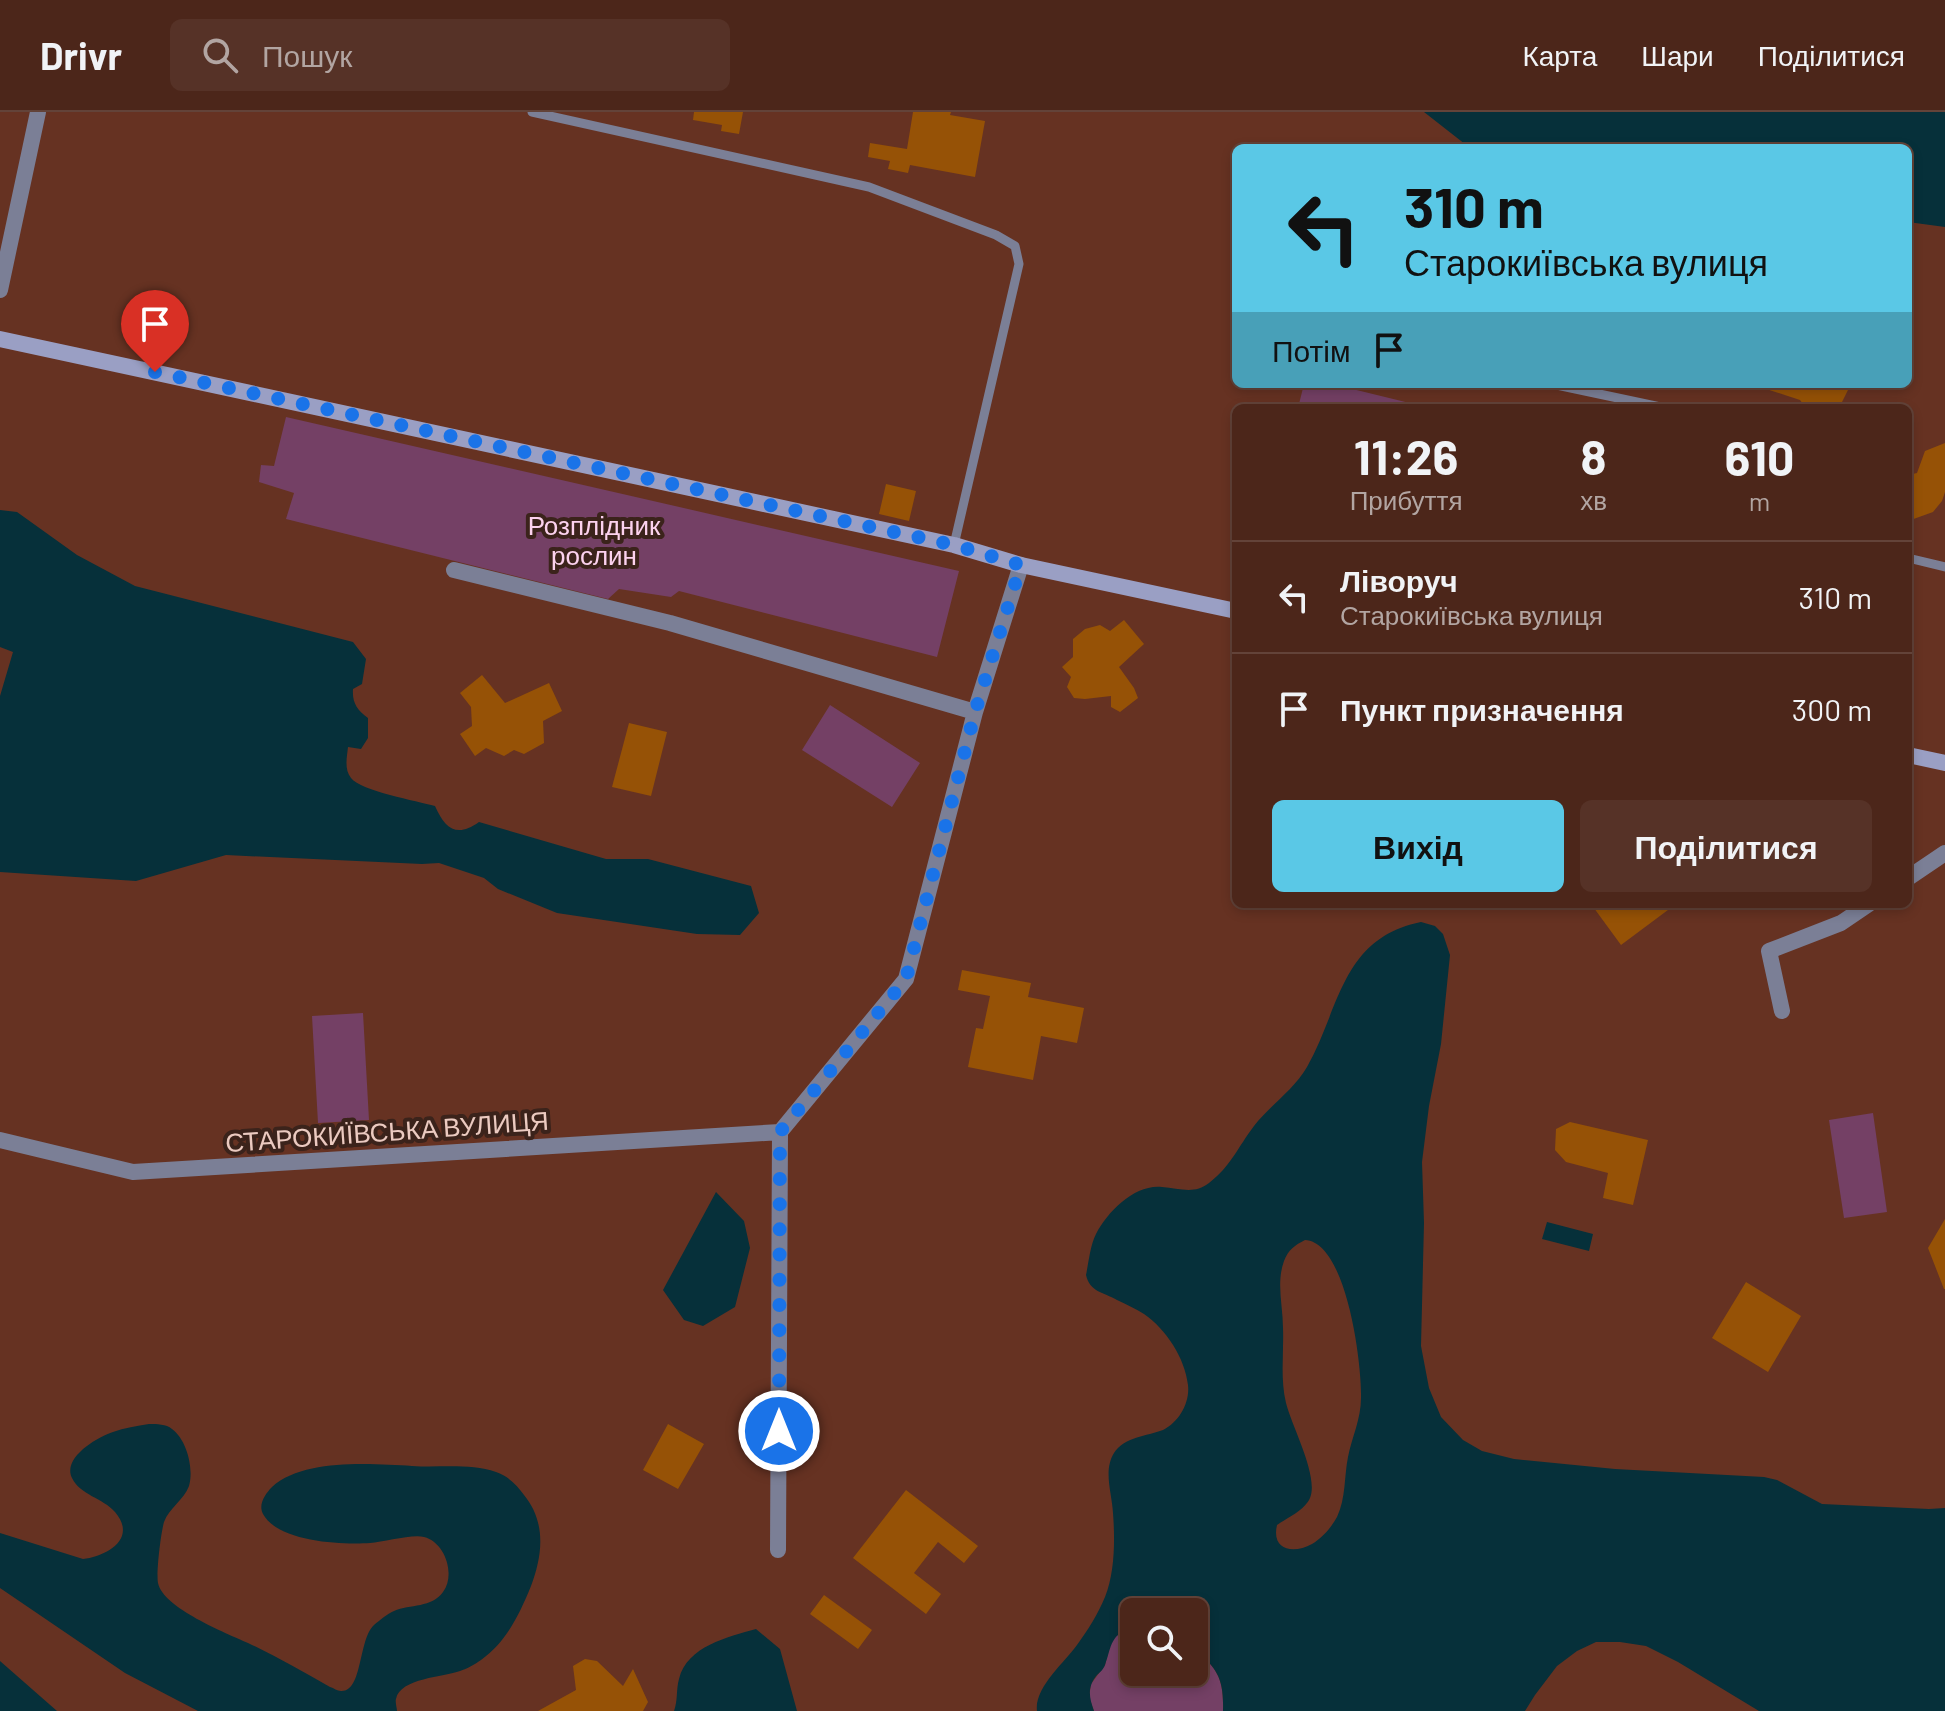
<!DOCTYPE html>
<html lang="uk">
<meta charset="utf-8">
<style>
:root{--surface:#4c261a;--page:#563227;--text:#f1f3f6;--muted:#b2a5a2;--line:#634339;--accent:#5ac8e6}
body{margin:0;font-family:Barlow,sans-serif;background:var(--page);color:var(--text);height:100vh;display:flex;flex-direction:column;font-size:30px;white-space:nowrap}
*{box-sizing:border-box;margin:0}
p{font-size:26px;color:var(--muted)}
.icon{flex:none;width:44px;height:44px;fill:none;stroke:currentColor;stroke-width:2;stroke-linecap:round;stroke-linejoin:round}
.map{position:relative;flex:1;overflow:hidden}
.drawer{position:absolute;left:1232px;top:292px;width:680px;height:504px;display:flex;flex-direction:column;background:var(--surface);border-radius:12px;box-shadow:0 4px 12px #0003,0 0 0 2px var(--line)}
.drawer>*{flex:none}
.hud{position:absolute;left:1232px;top:32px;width:680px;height:244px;border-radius:12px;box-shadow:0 4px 12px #0003,0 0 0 2px var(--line);background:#5ac8e6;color:#111;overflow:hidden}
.fabs{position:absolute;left:1120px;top:1486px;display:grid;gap:16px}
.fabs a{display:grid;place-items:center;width:88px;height:88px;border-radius:12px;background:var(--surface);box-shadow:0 4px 12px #0003,0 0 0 2px var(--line);font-size:40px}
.pin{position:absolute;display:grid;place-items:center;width:68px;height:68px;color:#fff;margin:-82px -34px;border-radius:50% 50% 50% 0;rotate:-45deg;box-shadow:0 0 8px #0007}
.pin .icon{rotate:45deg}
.me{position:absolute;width:88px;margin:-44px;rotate:0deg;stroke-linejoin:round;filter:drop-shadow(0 0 6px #0008)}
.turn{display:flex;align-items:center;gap:28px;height:168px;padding:0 40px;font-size:36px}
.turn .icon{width:104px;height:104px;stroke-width:2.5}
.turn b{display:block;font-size:56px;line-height:68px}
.then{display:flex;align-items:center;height:76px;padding:0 40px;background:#0003;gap:16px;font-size:30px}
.eta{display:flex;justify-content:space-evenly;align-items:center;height:136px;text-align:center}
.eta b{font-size:48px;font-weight:700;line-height:56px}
.primary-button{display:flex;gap:16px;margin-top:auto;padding:16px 40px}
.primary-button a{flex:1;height:92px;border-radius:12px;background:var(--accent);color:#111;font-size:32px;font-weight:700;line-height:92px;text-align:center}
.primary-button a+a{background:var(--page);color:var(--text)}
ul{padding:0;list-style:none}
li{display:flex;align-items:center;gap:24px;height:112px;padding:0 40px;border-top:2px solid var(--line)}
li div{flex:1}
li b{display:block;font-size:30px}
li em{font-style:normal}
header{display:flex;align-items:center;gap:48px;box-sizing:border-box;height:112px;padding:0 40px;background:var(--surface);border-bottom:2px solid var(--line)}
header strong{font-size:38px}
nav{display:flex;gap:44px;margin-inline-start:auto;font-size:28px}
.search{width:560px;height:72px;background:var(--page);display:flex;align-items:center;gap:20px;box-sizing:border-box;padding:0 28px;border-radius:12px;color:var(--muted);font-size:30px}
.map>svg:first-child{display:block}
.green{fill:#744065}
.water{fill:#06303a;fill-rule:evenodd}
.building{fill:#965206}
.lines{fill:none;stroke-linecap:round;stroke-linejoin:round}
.lane{stroke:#7b7f96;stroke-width:9}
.street{stroke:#7b7f96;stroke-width:16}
.secondary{stroke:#9a9fc4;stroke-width:16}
.route{stroke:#1a73e8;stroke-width:14;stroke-dasharray:0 25.2}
.labels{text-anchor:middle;stroke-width:8;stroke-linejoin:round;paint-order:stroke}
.park-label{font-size:26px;fill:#fcd2ee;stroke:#3b231b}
.street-label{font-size:26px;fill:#ebcac0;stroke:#3b231b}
</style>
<header>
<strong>Drivr</strong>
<div class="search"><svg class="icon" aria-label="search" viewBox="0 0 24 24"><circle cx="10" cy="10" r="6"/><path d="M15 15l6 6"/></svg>Пошук</div>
<nav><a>Карта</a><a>Шари</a><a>Поділитися</a></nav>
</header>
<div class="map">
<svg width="1945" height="1599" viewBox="0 0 1945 1599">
<rect width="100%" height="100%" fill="#663222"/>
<!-- green -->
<path class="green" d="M 1304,272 L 1332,272 L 1430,296 L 1298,296 Z
M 286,305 L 959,459 L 937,545 L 679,479 L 671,485 L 619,477 L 608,487 L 286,407 L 294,381 L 259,370 L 261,353 L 274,354 Z
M 830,593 L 920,651 L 892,695 L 802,638 Z
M 363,901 L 369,1008 L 318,1011 L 312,904 Z
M 1873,1001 L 1887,1100 L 1844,1106 L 1829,1008 Z
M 1134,1515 L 1134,1560 L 1194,1560 L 1194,1537 C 1218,1556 1224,1568 1223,1599 L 1094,1599 L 1089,1585 L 1091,1572 L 1105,1553 L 1111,1530 L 1118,1522 Z"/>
<!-- water -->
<path class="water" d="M 1424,0 L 1945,0 L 1945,115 L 1908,110 L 1908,36 L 1470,36 Z
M 0,398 L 17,400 L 77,443 L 135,474 L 353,530 L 366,547 L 362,572 L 353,577 C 352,591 357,598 368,606 L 368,626 L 361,637 L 348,635 C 347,645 344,657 351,666 C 361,679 417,689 435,694 C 445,717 457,726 479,710 L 606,747 L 648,747 L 751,774 L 759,801 L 740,823 L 697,822 L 557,801 L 498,777 L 484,766 L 439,751 L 422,752 L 226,743 L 136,769 L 0,760 L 0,584 L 13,540 L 0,535 Z
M 1421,810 L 1435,814 L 1443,822 L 1450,843 L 1441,932 L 1429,994 L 1422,1050 L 1424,1111 L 1421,1234 L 1429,1276 L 1441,1305 L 1463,1328 L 1482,1339 L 1514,1347 L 1615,1357 L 1764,1365 L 1777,1368 L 1822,1392 L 1929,1397 L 1945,1396 L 1945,1599 L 1759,1599 L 1678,1550 L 1646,1534 L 1620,1530 L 1596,1530 L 1577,1539 L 1557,1554 L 1535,1583 L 1525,1599 L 1223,1599 C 1224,1568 1218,1556 1194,1537 L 1194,1500 L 1134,1500 L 1134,1515 C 1110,1522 1112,1533 1105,1553 C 1103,1558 1101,1559 1097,1563 C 1087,1575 1089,1585 1094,1599 L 1037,1599 C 1034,1576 1064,1551 1077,1533 C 1088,1518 1098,1502 1105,1485 C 1115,1460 1115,1427 1113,1401 C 1112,1381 1103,1359 1114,1341 C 1124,1325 1147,1324 1163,1318 C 1179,1310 1190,1291 1188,1273 C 1185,1246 1166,1217 1144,1202 C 1136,1197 1126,1192 1117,1188 C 1103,1180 1090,1180 1086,1163 C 1089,1149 1090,1134 1096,1122 C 1108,1099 1135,1072 1162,1075 C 1179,1076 1194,1083 1209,1071 C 1231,1054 1238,1035 1254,1014 C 1270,993 1293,979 1307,955 C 1340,897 1341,826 1421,810 ZM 1305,1128 C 1347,1130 1362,1253 1361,1286 C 1361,1307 1352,1325 1348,1345 C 1344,1365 1346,1386 1337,1405 C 1331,1416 1322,1426 1312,1432 C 1294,1442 1271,1439 1277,1413 C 1287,1406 1305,1398 1310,1386 C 1319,1364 1292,1315 1286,1291 C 1280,1266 1284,1241 1283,1216 C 1283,1194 1276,1171 1284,1149 C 1288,1138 1295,1133 1305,1128 Z
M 716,1080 L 744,1109 L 750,1136 L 735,1195 L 703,1214 L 684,1208 L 663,1178 Z
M 1547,1110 L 1593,1122 L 1589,1139 L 1542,1127 Z
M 149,1312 C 157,1312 166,1312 172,1317 C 187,1328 194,1357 189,1374 C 184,1388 169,1396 164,1410 C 161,1420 156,1461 158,1471 C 163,1496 226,1521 248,1531 C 276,1544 303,1560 330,1575 C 334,1576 337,1579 341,1579 C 363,1580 358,1528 374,1513 C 380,1508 387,1502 394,1499 C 410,1492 432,1496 443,1480 C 456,1463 445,1430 424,1425 C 412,1422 384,1430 370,1431 C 342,1433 278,1430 263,1402 C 258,1393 265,1382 272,1375 C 304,1346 372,1352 412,1354 C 439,1356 470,1351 496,1360 C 508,1364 517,1373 524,1383 C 546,1410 543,1442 531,1474 C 519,1503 507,1529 481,1548 C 475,1552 467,1557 460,1559 C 444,1565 400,1566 396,1587 C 395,1589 397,1597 397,1599 L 198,1599 L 125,1561 L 0,1476 L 0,1421 L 83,1447 C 106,1444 138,1427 115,1400 C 103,1386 80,1383 72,1366 C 62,1346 97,1325 113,1320 C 124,1316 137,1314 149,1312 Z
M 756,1517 L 780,1537 L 797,1599 L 674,1599 C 678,1588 676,1578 679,1567 C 687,1534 728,1525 756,1517 Z
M 0,1549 L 57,1599 L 0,1599 Z"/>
<!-- building -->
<path class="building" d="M 694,0 L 743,0 L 739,22 L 721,19 L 722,13 L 693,8 Z
M 913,0 L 951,0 L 950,3 L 985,9 L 975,65 L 910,53 L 908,61 L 888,57 L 890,49 L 868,45 L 870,31 L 907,37 Z
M 1760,272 L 1851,272 L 1839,296 L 1806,296 L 1800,288 L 1760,275 Z
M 1945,331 L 1945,380 L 1942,389 L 1933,400 L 1908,409 L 1908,363 L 1917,361 L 1925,339 Z
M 886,372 L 916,379 L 909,409 L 879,402 Z
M 1124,508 L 1144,532 L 1119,555 L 1134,576 L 1138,586 L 1120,600 L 1111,595 L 1111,584 L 1085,587 L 1074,586 L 1067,575 L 1071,565 L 1062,555 L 1073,545 L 1073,527 L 1085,517 L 1100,513 L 1110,519 Z
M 482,563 L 505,591 L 549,571 L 562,599 L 543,609 L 544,631 L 524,642 L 514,638 L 504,644 L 486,636 L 475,644 L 460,622 L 472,614 L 471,595 L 460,581 Z
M 629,611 L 667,620 L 651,684 L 612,675 Z
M 1591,792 L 1676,792 L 1621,833 Z
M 962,858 L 1031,871 L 1028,885 L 1084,896 L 1077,931 L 1041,924 L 1033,968 L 968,955 L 976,916 L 983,917 L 990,884 L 958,878 Z
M 1570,1010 L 1648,1028 L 1633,1093 L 1603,1086 L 1608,1061 L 1566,1050 L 1555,1038 L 1556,1017 Z
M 1945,1107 L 1945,1177 L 1944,1177 L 1928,1136 Z
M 1746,1170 L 1801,1204 L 1768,1260 L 1712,1226 Z
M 668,1312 L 704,1332 L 678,1377 L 643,1358 Z
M 906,1378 L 978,1434 L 964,1451 L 938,1430 L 914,1461 L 941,1482 L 926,1502 L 853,1446 Z
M 824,1483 L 872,1518 L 858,1537 L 810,1502 Z
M 585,1547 L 597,1549 L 623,1574 L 633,1557 L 648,1590 L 643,1599 L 538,1599 L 576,1578 L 573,1554 Z"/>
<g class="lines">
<!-- lane -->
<path class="lane" d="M 532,0 L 869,75 L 996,123 L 1015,134 L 1019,152 L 954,433
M 1552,272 L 1665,296
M 1908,446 L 1945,455"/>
<!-- street -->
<path class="street" d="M 0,178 L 38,0
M 454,458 L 670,511 L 975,600
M 1908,766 L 1945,741
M 1782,899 L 1769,839 L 1841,811 L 1869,792
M 0,1028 L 133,1060 L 780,1020
M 778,1438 L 780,1020 L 906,867 L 975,600 L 1021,453"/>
<!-- secondary -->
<path class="secondary" d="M 0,227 L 954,433 L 1021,453 L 1236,499
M 1908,643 L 1945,651"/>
</g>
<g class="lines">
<!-- route -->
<path class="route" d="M 155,260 L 954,433 L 1021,453 L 975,600 L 906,867 L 780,1020 L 779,1319"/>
</g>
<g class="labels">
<!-- park labels -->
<g class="park-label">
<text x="594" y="423">Розплідник<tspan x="594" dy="30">рослин</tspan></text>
</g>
<!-- street labels -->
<g class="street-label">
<text transform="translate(387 1020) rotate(-4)" y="9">СТАРОКИЇВСЬКА ВУЛИЦЯ</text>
</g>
</g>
</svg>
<div class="fabs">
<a><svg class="icon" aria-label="search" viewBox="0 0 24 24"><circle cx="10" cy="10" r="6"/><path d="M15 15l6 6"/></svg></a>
</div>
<div class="pin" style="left:155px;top:260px;background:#d93025"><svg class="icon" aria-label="arrive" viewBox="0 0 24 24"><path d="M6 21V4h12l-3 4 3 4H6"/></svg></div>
<svg class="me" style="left:779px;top:1319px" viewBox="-20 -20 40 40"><circle r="17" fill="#1a73e8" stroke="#fff" stroke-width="3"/><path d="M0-11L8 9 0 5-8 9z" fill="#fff"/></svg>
<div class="hud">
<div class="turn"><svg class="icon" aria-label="left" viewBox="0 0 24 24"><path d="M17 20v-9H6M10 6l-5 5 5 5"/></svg><div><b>310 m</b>Старокиївська вулиця</div></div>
<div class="then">Потім<svg class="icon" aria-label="arrive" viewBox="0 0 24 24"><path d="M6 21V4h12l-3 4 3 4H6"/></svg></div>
</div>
<section class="drawer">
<div class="eta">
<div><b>11:26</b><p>Прибуття</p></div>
<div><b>8</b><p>хв</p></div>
<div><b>610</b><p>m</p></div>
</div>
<ul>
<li><svg class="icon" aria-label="left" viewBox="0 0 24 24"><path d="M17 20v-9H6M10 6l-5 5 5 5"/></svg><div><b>Ліворуч</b><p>Старокиївська вулиця</p></div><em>310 m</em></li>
<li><svg class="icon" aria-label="arrive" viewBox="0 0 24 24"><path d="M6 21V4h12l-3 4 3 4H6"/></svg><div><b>Пункт призначення</b></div><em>300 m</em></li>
</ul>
<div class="primary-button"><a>Вихід</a><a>Поділитися</a></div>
</section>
</div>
